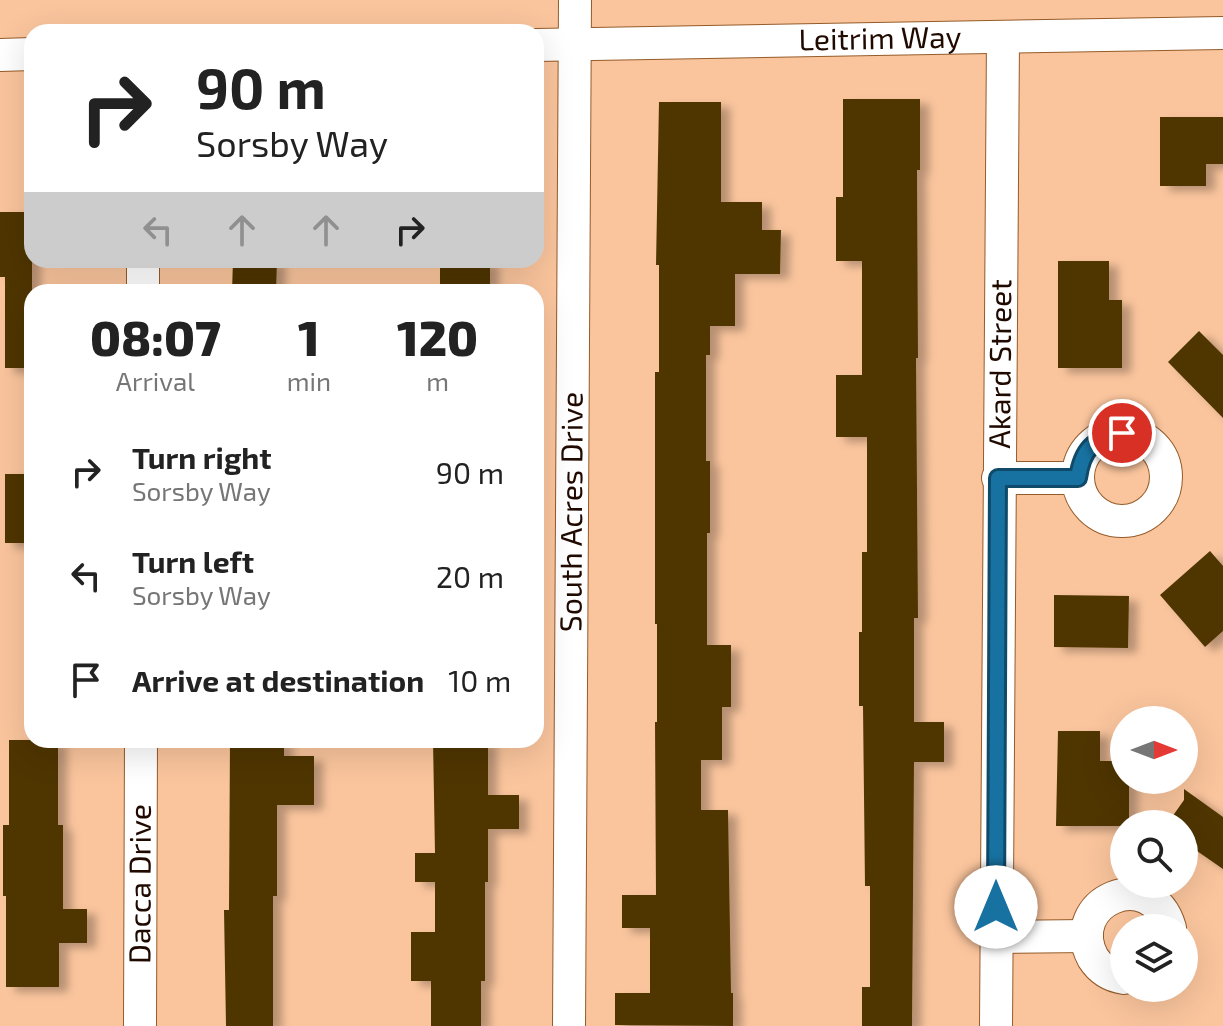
<!DOCTYPE html>
<style>
:root{--surface:#fff;--page:#f6f6f6;--text:#222;--muted:#767676}
body{margin:0;font-family:"Exo 2",sans-serif;background:var(--page);color:var(--text);height:100vh;display:flex;flex-direction:column;font-size:30px;white-space:nowrap}
*{box-sizing:border-box;margin:0}
p{font-size:26px;color:var(--muted)}
.icon{flex:none;width:44px;height:44px;fill:none;stroke:currentColor;stroke-width:2;stroke-linecap:round;stroke-linejoin:round}
.map{position:relative;flex:1;overflow:hidden}
.drawer{position:absolute;left:24px;top:284px;width:520px;height:464px;display:flex;flex-direction:column;background:var(--surface);border-radius:24px;box-shadow:0 8px 32px #0002}
.drawer>*{flex:none}
.banner{position:absolute;left:24px;top:24px;width:520px;height:244px;border-radius:24px;box-shadow:0 8px 32px #0002;background:#fff;color:var(--text);overflow:hidden}
.needle{width:52px;rotate:90deg}
.fabs{position:absolute;left:1110px;top:706px;display:grid;gap:16px}
.fabs a{display:grid;place-items:center;width:88px;height:88px;border-radius:50%;background:var(--surface);box-shadow:0 8px 32px #0002;font-size:40px}
.pin{position:absolute;display:grid;place-items:center;width:68px;height:68px;color:#fff;margin:-34px;border:4px solid #fff;border-radius:50%;box-shadow:0 2px 8px #0007}
.me{position:absolute;width:88px;margin:-44px;rotate:0deg;stroke-linejoin:round;filter:drop-shadow(0 0 6px #0008)}
.turn{display:flex;align-items:center;gap:28px;height:168px;padding:0 40px;font-size:36px}
.turn .icon{width:104px;height:104px;stroke-width:2.5}
.turn b{display:block;font-size:56px;line-height:68px}
.lanes{display:flex;align-items:center;height:76px;padding:0 40px;background:#0003;justify-content:center;gap:40px;direction:ltr}
.lanes .off{opacity:.35}
.eta{display:flex;justify-content:space-evenly;align-items:center;height:136px;text-align:center}
.eta b{font-size:48px;font-weight:800;line-height:56px}
ul{padding:0;list-style:none}
li{display:flex;align-items:center;gap:24px;height:104px;padding:0 40px}
li div{flex:1}
li b{display:block;font-size:30px}
li em{font-style:normal}
.map>svg:first-child{display:block}
.building{fill:#503601;filter:url(#shadow)}
.lines{fill:none;stroke-linecap:round;stroke-linejoin:round}
.street-casing{stroke:#955b29;stroke-width:34}
.street{stroke:#fff;stroke-width:32}
.route-casing{stroke:#104a69;stroke-width:20}
.route{stroke:#1872a1;stroke-width:14}
.labels{text-anchor:middle;stroke-width:8;stroke-linejoin:round;paint-order:stroke}
.street-label{font-size:30px;fill:#200a00;stroke:#fdefe5}
</style>
<div class="map">
<svg width="1223" height="1026" viewBox="0 0 1223 1026">
<defs>
<filter id="shadow"><feDropShadow dx="9" dy="5" stdDeviation="4" flood-color="#0004"/></filter>
</defs>
<rect width="100%" height="100%" fill="#fac59d"/>
<!-- building -->
<path class="building" d="M 843,99 L 920,99 L 920,170 L 917,170 L 918,358 L 916,358 L 918,618 L 914,618 L 914,722 L 944,722 L 944,762 L 914,762 L 912,1026 L 862,1026 L 862,987 L 870,987 L 870,886 L 865,886 L 863,706 L 859,706 L 859,632 L 862,632 L 862,552 L 867,552 L 867,437 L 836,437 L 836,375 L 862,375 L 862,261 L 836,261 L 836,197 L 843,197 Z
M 659,102 L 721,102 L 721,202 L 762,202 L 762,230 L 781,230 L 780,274 L 735,274 L 735,326 L 710,326 L 710,355 L 706,355 L 706,461 L 710,461 L 710,533 L 707,533 L 707,645 L 731,645 L 731,707 L 722,707 L 722,760 L 701,760 L 701,810 L 728,810 L 731,993 L 733,993 L 733,1026 L 615,1025 L 615,993 L 650,993 L 650,928 L 622,928 L 622,895 L 656,895 L 655,722 L 657,722 L 657,624 L 655,624 L 655,372 L 659,372 L 659,265 L 656,265 Z
M 1160,117 L 1223,117 L 1223,164 L 1206,164 L 1206,186 L 1160,186 Z
M 0,212 L 32,212 L 32,368 L 5,368 L 5,277 L 0,277 Z
M 233,260 L 277,260 L 276,292 L 232,292 Z
M 440,260 L 490,260 L 490,286 L 440,286 Z
M 1058,261 L 1109,261 L 1109,300 L 1122,300 L 1122,368 L 1058,368 Z
M 1199,331 L 1223,355 L 1223,418 L 1168,362 Z
M 5,474 L 32,474 L 32,543 L 5,543 Z
M 1210,551 L 1223,566 L 1223,631 L 1205,647 L 1160,595 Z
M 1054,595 L 1129,596 L 1128,648 L 1054,647 Z
M 1058,731 L 1100,731 L 1100,761 L 1124,761 L 1124,780 L 1129,780 L 1129,824 L 1124,824 L 1124,826 L 1056,826 Z
M 9,740 L 58,740 L 58,825 L 63,825 L 63,909 L 87,909 L 87,943 L 59,943 L 59,987 L 6,987 L 6,896 L 3,896 L 3,825 L 9,825 Z
M 230,740 L 284,740 L 284,756 L 314,756 L 314,805 L 277,805 L 277,896 L 273,896 L 273,1026 L 226,1026 L 224,910 L 229,910 Z
M 433,740 L 488,740 L 488,795 L 519,795 L 519,829 L 488,829 L 488,882 L 485,882 L 485,981 L 481,981 L 481,1026 L 431,1026 L 431,981 L 411,981 L 411,932 L 435,932 L 435,882 L 415,882 L 415,853 L 435,853 Z
M 1184,789 L 1223,817 L 1223,869 L 1184,842 L 1184,824 L 1167,824 L 1184,800 Z"/>
<g class="lines">
<!-- street casing -->
<g class="street-casing">
<g id="street">
<path id="s1" d="M 536,45 L 1223,33"/>
<path d="M 0,55 L 32,54"/>
<path d="M 143,292 L 143,260"/>
<circle cx="1122" cy="477" r="44"/>
<path d="M 998,478 L 1078,478"/>
<path d="M 996,937 L 1087,936"/>
<path d="M 1124,978 C 1111,976 1100,969 1093,958 C 1063,902 1151,863 1170,928"/>
<path id="s2" d="M 140,1026 L 141,740"/>
<path id="s3" d="M 569,1026 L 575,0"/>
<path id="s4" d="M 996,1026 L 1003,37"/>
</g>
</g>
<!-- street -->
<use href="#street" class="street"/>
</g>
<g class="lines">
<!-- route casing -->
<g class="route-casing">
<path id="route" d="M 996,907 L 998,478 L 1078,478 C 1082,450 1093,438 1122,433"/>
</g>
<!-- route -->
<use href="#route" class="route"/>
</g>
<g class="labels">
<!-- street labels -->
<g class="street-label">
<text dy="10" stroke="none"><textPath href="#s1" startOffset="344">Leitrim Way</textPath></text>
<text dy="10" stroke="none"><textPath href="#s4" startOffset="662">Akard Street</textPath></text>
<text dy="10" stroke="none"><textPath href="#s3" startOffset="514">South Acres Drive</textPath></text>
<text dy="10" stroke="none"><textPath href="#s2" startOffset="142">Dacca Drive</textPath></text>
</g>
</g>
</svg>
<div class="fabs">
<a><svg class="needle" viewBox="-14 -14 28 28"><path d="M0-13l5 13h-10z" fill="#e53935"/><path d="M0 13l5-13h-10z" fill="#767676"/></svg></a>
<a><svg class="icon" aria-label="search" viewBox="0 0 24 24"><circle cx="10" cy="10" r="6"/><path d="M15 15l6 6"/></svg></a>
<a><svg class="icon" aria-label="layers" viewBox="0 0 24 24"><path d="M12 4l9 5-9 5-9-5zM3 14l9 5 9-5"/></svg></a>
</div>
<div class="pin" style="left:1122px;top:433px;background:#d93025"><svg class="icon" aria-label="arrive" viewBox="0 0 24 24"><path d="M6 21V4h12l-3 4 3 4H6"/></svg></div>
<svg class="me" style="left:996px;top:907px" viewBox="-20 -20 40 40"><circle r="19" fill="#fff"/><path d="M0-13L10 11 0 6-10 11z" fill="#1872a1"/></svg>
<div class="banner">
<div class="turn"><svg class="icon" aria-label="right" viewBox="0 0 24 24"><path d="M7 20v-9h11M14 6l5 5-5 5"/></svg><div><b>90 m</b>Sorsby Way</div></div>
<div class="lanes"><svg class="icon off" aria-label="left" viewBox="0 0 24 24"><path d="M17 20v-9H6M10 6l-5 5 5 5"/></svg><svg class="icon off" aria-label="ahead" viewBox="0 0 24 24"><path d="M12 20V5M6 11l6-6 6 6"/></svg><svg class="icon off" aria-label="ahead" viewBox="0 0 24 24"><path d="M12 20V5M6 11l6-6 6 6"/></svg><svg class="icon" aria-label="right" viewBox="0 0 24 24"><path d="M7 20v-9h11M14 6l5 5-5 5"/></svg></div>
</div>
<section class="drawer">
<div class="eta">
<div><b>08:07</b><p>Arrival</p></div>
<div><b>1</b><p>min</p></div>
<div><b>120</b><p>m</p></div>
</div>
<ul>
<li><svg class="icon" aria-label="right" viewBox="0 0 24 24"><path d="M7 20v-9h11M14 6l5 5-5 5"/></svg><div><b>Turn right</b><p>Sorsby Way</p></div><em>90 m</em></li>
<li><svg class="icon" aria-label="left" viewBox="0 0 24 24"><path d="M17 20v-9H6M10 6l-5 5 5 5"/></svg><div><b>Turn left</b><p>Sorsby Way</p></div><em>20 m</em></li>
<li><svg class="icon" aria-label="arrive" viewBox="0 0 24 24"><path d="M6 21V4h12l-3 4 3 4H6"/></svg><div><b>Arrive at destination</b></div><em>10 m</em></li>
</ul>
</section>
</div>
